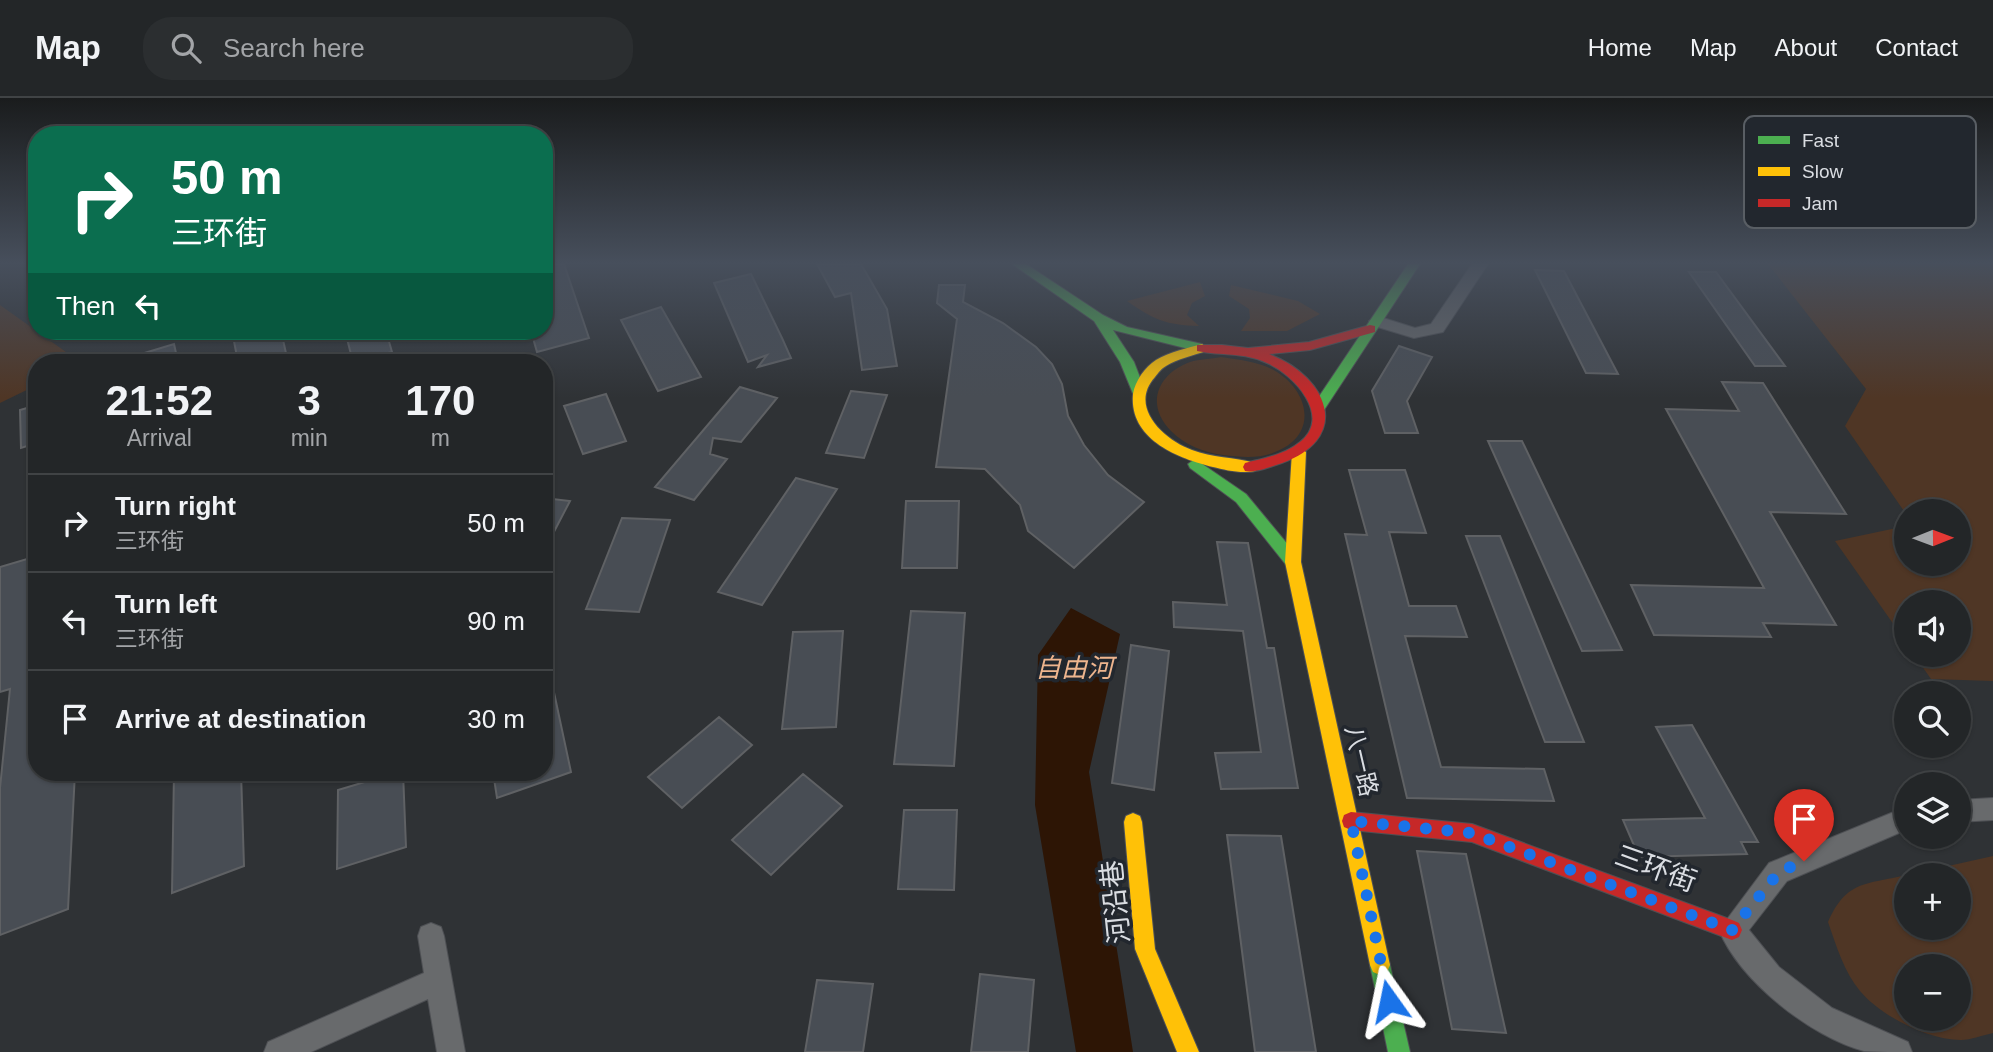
<!DOCTYPE html>
<meta charset="utf-8">
<style>
:root{--surface:#232628;--page:#2b2e30;--text:#f1f3f6;--muted:#a3a5a8;--line:#404345}
body{margin:0;font-family:Arial,"Noto Sans SC",sans-serif;background:var(--page);color:var(--text);height:100vh;display:flex;flex-direction:column;font-size:26px;white-space:nowrap}
*{box-sizing:border-box;margin:0}
p{font-size:23px;color:var(--muted)}
.icon{flex:none;width:38px;height:38px;fill:none;stroke:currentColor;stroke-width:2;stroke-linecap:round;stroke-linejoin:round}
.map{position:relative;flex:1;overflow:hidden}
.sheet{position:absolute;left:28px;top:256px;width:525px;height:427px;display:flex;flex-direction:column;background:var(--surface);border-radius:28px;box-shadow:0 2px 5px #0004,0 0 0 2px var(--line)}
.sheet>*{flex:none}
.banner{position:absolute;left:28px;top:28px;width:525px;height:214px;border-radius:28px;box-shadow:0 2px 5px #0004,0 0 0 2px var(--line);background:#0b6e4f;color:#fff;overflow:hidden}
.needle{width:46px;rotate:89deg}
.fabs{position:absolute;left:1894px;top:401px;display:grid;gap:14px}
.fabs a{display:grid;place-items:center;width:77px;height:77px;border-radius:50%;background:var(--surface);box-shadow:0 2px 5px #0004,0 0 0 2px var(--line);font-size:35px}
.pin{position:absolute;display:grid;place-items:center;width:60px;height:60px;color:#fff;margin:-72px -30px;border-radius:50% 50% 50% 0;rotate:-45deg;box-shadow:0 0 7px #0007}
.pin .icon{rotate:45deg}
.me{position:absolute;width:77px;margin:-38px;rotate:348deg;stroke-linejoin:round;filter:drop-shadow(0 0 5px #0008)}
.turn{display:flex;align-items:center;gap:24px;height:147px;padding:0 28px;font-size:32px}
.turn .icon{width:91px;height:91px;stroke-width:2.5}
.turn b{display:block;font-size:49px;line-height:60px}
.then{display:flex;align-items:center;height:66px;padding:0 28px;background:#0003;gap:14px;font-size:26px}
.eta{display:flex;justify-content:space-evenly;align-items:center;height:119px;text-align:center}
.eta b{font-size:42px;font-weight:700;line-height:49px}
ul{padding:0;list-style:none}
li{display:flex;align-items:center;gap:21px;height:98px;padding:0 28px;border-top:2px solid var(--line)}
li div{flex:1}
li b{display:block;font-size:26px}
li em{font-style:normal}
header{display:flex;align-items:center;gap:42px;box-sizing:border-box;height:98px;padding:0 35px;background:var(--surface);border-bottom:2px solid var(--line)}
header strong{font-size:33px}
nav{display:flex;gap:38px;margin-inline-start:auto;font-size:24px}
.search{width:490px;height:63px;background:var(--page);display:flex;align-items:center;gap:18px;box-sizing:border-box;padding:0 24px;border-radius:28px;color:var(--muted);font-size:26px}
.map>svg:first-child{display:block}
.green{fill:#4f3625;fill-rule:evenodd}
.water{fill:#2d1505}
.building{fill:#484d54;stroke:#5f6164;stroke-width:2}
.lines{fill:none;stroke-linecap:round;stroke-linejoin:round}
.street-casing{stroke:#4e5054;stroke-width:2}
.fast-casing{stroke:#4e5054;stroke-width:2}
.slow-casing{stroke:#4e5054;stroke-width:2}
.jam-casing{stroke:#4e5054;stroke-width:2}
.street{fill:#686a6c;fill-rule:evenodd}
.fast{fill:#4caf50;fill-rule:evenodd}
.slow{fill:#ffc107;fill-rule:evenodd}
.jam{fill:#c62828;fill-rule:evenodd}
.route{stroke:#1a73e8;stroke-width:12;stroke-dasharray:0 21.6}
.labels{text-anchor:middle;stroke-width:7;stroke-linejoin:round;paint-order:stroke}
.street-label{font-size:24px;fill:#dadde2;stroke:#22272e}
.water-label{font-size:26px;font-style:italic;fill:#eeb58e;stroke:#22272e}
.near-street-label{font-size:28px;fill:#dadde2;stroke:#22272e}
.key{fill:#22272e;stroke:#595e64;stroke-width:2}
.key-label{font-size:19px;fill:#dadde2}
</style>
<header>
<strong>Map</strong>
<div class="search"><svg class="icon" aria-label="search" viewBox="0 0 24 24"><circle cx="10" cy="10" r="6"/><path d="M15 15l6 6"/></svg>Search here</div>
<nav><a>Home</a><a>Map</a><a>About</a><a>Contact</a></nav>
</header>
<div class="map">
<svg width="1993" height="954" viewBox="0 0 1993 954">
<rect width="100%" height="100%" fill="#2f3235"/>
<!-- green -->
<path class="green" d="M 1768,166 L 1993,166 L 1993,583 L 1931,581 L 1914,557 L 1958,556 L 1958,504 L 1906,504 L 1906,544 L 1835,443 L 1906,428 L 1906,466 L 1958,466 L 1958,413 L 1906,413 L 1906,416 L 1845,328 L 1866,291 Z
M 1200,184 L 1205,198 L 1192,205 L 1187,217 L 1199,228 C 1166,227 1154,222 1127,203 Z
M 1231,187 L 1298,203 L 1320,216 L 1287,233 L 1241,233 L 1250,220 L 1249,211 L 1229,198 Z
M 0,207 L 80,264 L 37,264 L 37,287 L 0,305 Z
M 1221,259 C 1241,262 1261,264 1277,274 C 1311,296 1317,338 1275,354 C 1259,361 1240,359 1223,357 C 1203,354 1185,347 1171,333 C 1145,307 1157,276 1190,264 C 1199,261 1211,261 1221,259 Z
M 1993,758 L 1993,935 C 1983,937 1971,942 1961,942 C 1928,942 1881,918 1860,893 C 1844,874 1836,847 1828,824 C 1847,782 1865,787 1906,777 L 1906,830 L 1958,830 L 1958,777 L 1908,777 ZM 1906,868 L 1958,868 L 1958,920 L 1906,920 Z"/>
<!-- water -->
<path class="water" d="M 1071,510 L 1120,536 L 1089,674 L 1133,954 L 1076,954 L 1035,707 L 1038,557 Z"/>
<!-- building -->
<path class="building" d="M 544,166 L 564,166 L 589,240 L 537,254 L 531,233 L 544,233 Z
M 817,166 L 861,166 L 887,211 L 897,268 L 862,272 L 851,195 L 835,199 Z
M 1535,172 L 1564,173 L 1618,276 L 1586,275 Z
M 1689,174 L 1716,174 L 1785,268 L 1755,268 Z
M 751,176 L 782,240 L 791,260 L 758,269 L 767,257 L 748,264 L 714,185 Z
M 939,187 L 965,187 L 963,204 L 1003,225 L 1036,249 L 1052,266 L 1062,286 L 1068,318 L 1084,347 L 1108,377 L 1144,404 L 1074,470 L 1028,433 L 1020,407 L 985,371 L 936,369 L 957,221 L 937,205 Z
M 661,209 L 701,279 L 658,293 L 621,222 Z
M 232,233 L 281,233 L 288,264 L 238,264 Z
M 345,233 L 386,233 L 392,254 L 353,264 Z
M 174,246 L 178,264 L 129,264 L 128,260 Z
M 1399,248 L 1432,259 L 1407,303 L 1418,335 L 1385,335 L 1372,293 Z
M 1722,284 L 1763,285 L 1846,416 L 1770,414 L 1836,527 L 1763,525 L 1771,539 L 1654,537 L 1631,487 L 1764,490 L 1666,311 L 1739,313 Z
M 740,289 L 777,300 L 741,344 L 713,340 L 710,356 L 727,361 L 694,402 L 655,389 Z
M 851,293 L 887,297 L 864,360 L 826,355 Z
M 606,296 L 626,343 L 583,356 L 564,308 Z
M 37,307 L 37,345 L 21,350 L 20,312 Z
M 1488,343 L 1522,343 L 1622,552 L 1582,553 Z
M 1349,372 L 1405,372 L 1426,435 L 1389,434 L 1409,508 L 1456,508 L 1467,539 L 1405,538 L 1441,669 L 1544,671 L 1554,703 L 1407,700 L 1345,436 L 1367,437 Z
M 796,380 L 837,391 L 762,507 L 718,494 Z
M 544,400 L 570,403 L 544,453 Z
M 906,403 L 959,403 L 957,470 L 902,470 Z
M 622,420 L 670,422 L 639,514 L 586,511 Z
M 1466,438 L 1500,438 L 1584,644 L 1545,644 Z
M 1217,444 L 1248,445 L 1267,550 L 1274,550 L 1298,690 L 1221,691 L 1215,655 L 1261,654 L 1243,533 L 1174,529 L 1173,504 L 1227,507 Z
M 37,458 L 37,674 L 75,674 L 68,811 L 0,837 L 0,690 L 10,591 L 0,594 L 0,469 Z
M 911,513 L 965,515 L 954,668 L 894,666 Z
M 843,533 L 836,629 L 782,631 L 793,534 Z
M 1131,547 L 1169,553 L 1154,692 L 1112,685 Z
M 552,585 L 571,674 L 497,700 L 493,674 L 544,674 L 544,586 Z
M 719,619 L 752,647 L 682,710 L 648,679 Z
M 1692,627 L 1758,744 L 1741,744 L 1747,756 L 1639,759 L 1623,722 L 1705,720 L 1656,629 Z
M 174,674 L 241,674 L 244,768 L 172,795 Z
M 398,674 L 403,674 L 406,749 L 337,771 L 338,692 Z
M 803,676 L 842,708 L 771,777 L 732,742 Z
M 904,712 L 957,712 L 954,792 L 898,791 Z
M 1227,737 L 1281,738 L 1316,954 L 1255,954 Z
M 1417,753 L 1466,756 L 1506,935 L 1452,931 Z
M 980,876 L 1034,882 L 1028,954 L 971,954 Z
M 817,882 L 873,886 L 863,954 L 805,954 Z"/>
<g class="lines">
<!-- street casing -->
<g class="street-casing">
<path id="street" d="M 1472,166 L 1488,166 L 1443,234 L 1414,240 L 1371,227 L 1369,223 L 1377,218 L 1415,230 L 1431,226 Z
M 1993,700 L 1993,722 L 1958,724 L 1958,702 Z
M 1906,709 L 1906,732 L 1787,783 L 1749,832 L 1779,869 L 1832,910 L 1908,944 L 1912,954 C 1898,954 1878,954 1864,953 C 1811,939 1740,883 1719,832 L 1769,765 Z
M 431,825 L 441,829 L 444,838 L 465,954 L 437,954 L 428,901 L 311,954 L 264,954 L 268,944 L 424,875 L 418,838 L 421,829 Z"/>
</g>
<!-- fast casing -->
<g class="fast-casing">
<path id="fast" d="M 1012,166 L 1026,166 L 1103,217 L 1127,229 L 1202,246 L 1203,249 L 1197,253 L 1113,232 L 1134,264 L 1146,295 L 1144,298 L 1134,298 L 1120,264 L 1094,223 Z
M 1408,166 L 1420,166 L 1324,312 L 1314,312 L 1312,309 L 1314,306 Z
M 1195,361 L 1246,396 L 1299,460 L 1301,464 L 1299,468 L 1287,468 L 1236,404 L 1190,370 L 1188,366 Z
M 1380,857 L 1387,860 L 1390,867 L 1410,954 L 1388,954 L 1370,867 L 1373,860 Z"/>
</g>
<!-- slow casing -->
<g class="slow-casing">
<path id="slow" d="M 1202,246 L 1208,250 L 1207,253 C 1194,257 1177,261 1166,268 C 1162,270 1158,275 1155,279 C 1128,309 1164,342 1192,352 C 1212,360 1234,359 1255,365 L 1257,369 L 1255,373 C 1242,376 1225,372 1213,369 C 1177,360 1129,341 1133,296 C 1135,283 1145,269 1156,262 C 1169,254 1188,250 1202,246 Z
M 1299,349 L 1306,354 L 1301,464 L 1390,867 L 1387,874 L 1380,877 L 1373,874 L 1370,867 L 1285,464 L 1292,354 Z
M 1133,715 L 1140,718 L 1142,724 L 1155,851 L 1199,954 L 1177,954 L 1135,851 L 1124,724 L 1126,718 Z"/>
</g>
<!-- jam casing -->
<g class="jam-casing">
<path id="jam" d="M 1370,227 L 1375,228 L 1375,234 L 1310,252 L 1269,256 C 1331,280 1353,343 1276,367 C 1267,370 1255,375 1245,373 L 1243,369 L 1245,365 C 1264,360 1284,357 1300,344 C 1333,318 1293,276 1267,265 C 1244,254 1221,258 1197,253 L 1197,247 L 1222,247 L 1248,250 L 1309,244 Z
M 1351,714 L 1472,726 L 1732,822 L 1739,825 L 1742,832 L 1739,839 L 1732,842 L 1472,744 L 1351,732 L 1344,729 L 1342,723 L 1344,717 Z"/>
</g>
<!-- street -->
<use href="#street" class="street"/>
<!-- fast -->
<use href="#fast" class="fast"/>
<!-- slow -->
<use href="#slow" class="slow"/>
<!-- jam -->
<use href="#jam" class="jam"/>
</g>
<!-- sky -->
<linearGradient id="sky" x2="0" y2="1"><stop stop-color="#1a1c1d"/><stop offset="0.55" stop-color="#474f5c"/><stop offset="1" stop-color="#474f5c" stop-opacity="0"/></linearGradient>
<rect width="1993" height="300" fill="url(#sky)"/>
<g class="lines">
<!-- route -->
<path class="route" d="M 1389,903 L 1351,723 L 1472,735 L 1732,832 L 1779,774 L 1804,763"/>
</g>
<g class="labels">
<!-- street labels -->
<g class="street-label">
<text transform="translate(1361 663) rotate(77)" y="8">八一路</text>
</g>
<!-- water labels -->
<g class="water-label">
<text x="1074" y="579">自由河</text>
</g>
<!-- near-street labels -->
<g class="near-street-label">
<text transform="translate(1656 770) rotate(20)" y="10">三环街</text>
<text transform="translate(1115 804) rotate(-96)" y="10">河沿巷</text>
</g>
</g>
<!-- legend -->
<rect x="1744" y="18" width="232" height="112" rx="10" class="key"/>
<rect x="1758" y="38" width="32" height="8" fill="#4caf50"/>
<rect x="1758" y="69" width="32" height="9" fill="#ffc107"/>
<rect x="1758" y="101" width="32" height="8" fill="#c62828"/>
<g class="key-label">
<text x="1802" y="49">Fast</text>
<text x="1802" y="80">Slow</text>
<text x="1802" y="112">Jam</text>
</g>
</svg>
<div class="fabs">
<a><svg class="needle" viewBox="-14 -14 28 28"><path d="M0-13l5 13h-10z" fill="#e53935"/><path d="M0 13l5-13h-10z" fill="#a3a5a8"/></svg></a>
<a><svg class="icon" aria-label="sound" viewBox="0 0 24 24"><path d="M4 9h4l5-4v14l-5-4H4zM17 9q2 3 0 6"/></svg></a>
<a><svg class="icon" aria-label="search" viewBox="0 0 24 24"><circle cx="10" cy="10" r="6"/><path d="M15 15l6 6"/></svg></a>
<a><svg class="icon" aria-label="layers" viewBox="0 0 24 24"><path d="M12 4l9 5-9 5-9-5zM3 14l9 5 9-5"/></svg></a>
<a>+</a>
<a>−</a>
</div>
<div class="pin" style="left:1804px;top:763px;background:#d93025"><svg class="icon" aria-label="arrive" viewBox="0 0 24 24"><path d="M6 21V4h12l-3 4 3 4H6"/></svg></div>
<svg class="me" style="left:1389px;top:903px" viewBox="-20 -20 40 40"><path d="M0-17L14 15 0 8-14 15z" fill="#1a73e8" stroke="#fff" stroke-width="4"/></svg>
<div class="banner">
<div class="turn"><svg class="icon" aria-label="right" viewBox="0 0 24 24"><path d="M7 20v-9h11M14 6l5 5-5 5"/></svg><div><b>50 m</b>三环街</div></div>
<div class="then">Then<svg class="icon" aria-label="left" viewBox="0 0 24 24"><path d="M17 20v-9H6M10 6l-5 5 5 5"/></svg></div>
</div>
<section class="sheet">
<div class="eta">
<div><b>21:52</b><p>Arrival</p></div>
<div><b>3</b><p>min</p></div>
<div><b>170</b><p>m</p></div>
</div>
<ul>
<li><svg class="icon" aria-label="right" viewBox="0 0 24 24"><path d="M7 20v-9h11M14 6l5 5-5 5"/></svg><div><b>Turn right</b><p>三环街</p></div><em>50 m</em></li>
<li><svg class="icon" aria-label="left" viewBox="0 0 24 24"><path d="M17 20v-9H6M10 6l-5 5 5 5"/></svg><div><b>Turn left</b><p>三环街</p></div><em>90 m</em></li>
<li><svg class="icon" aria-label="arrive" viewBox="0 0 24 24"><path d="M6 21V4h12l-3 4 3 4H6"/></svg><div><b>Arrive at destination</b></div><em>30 m</em></li>
</ul>
</section>
</div>
